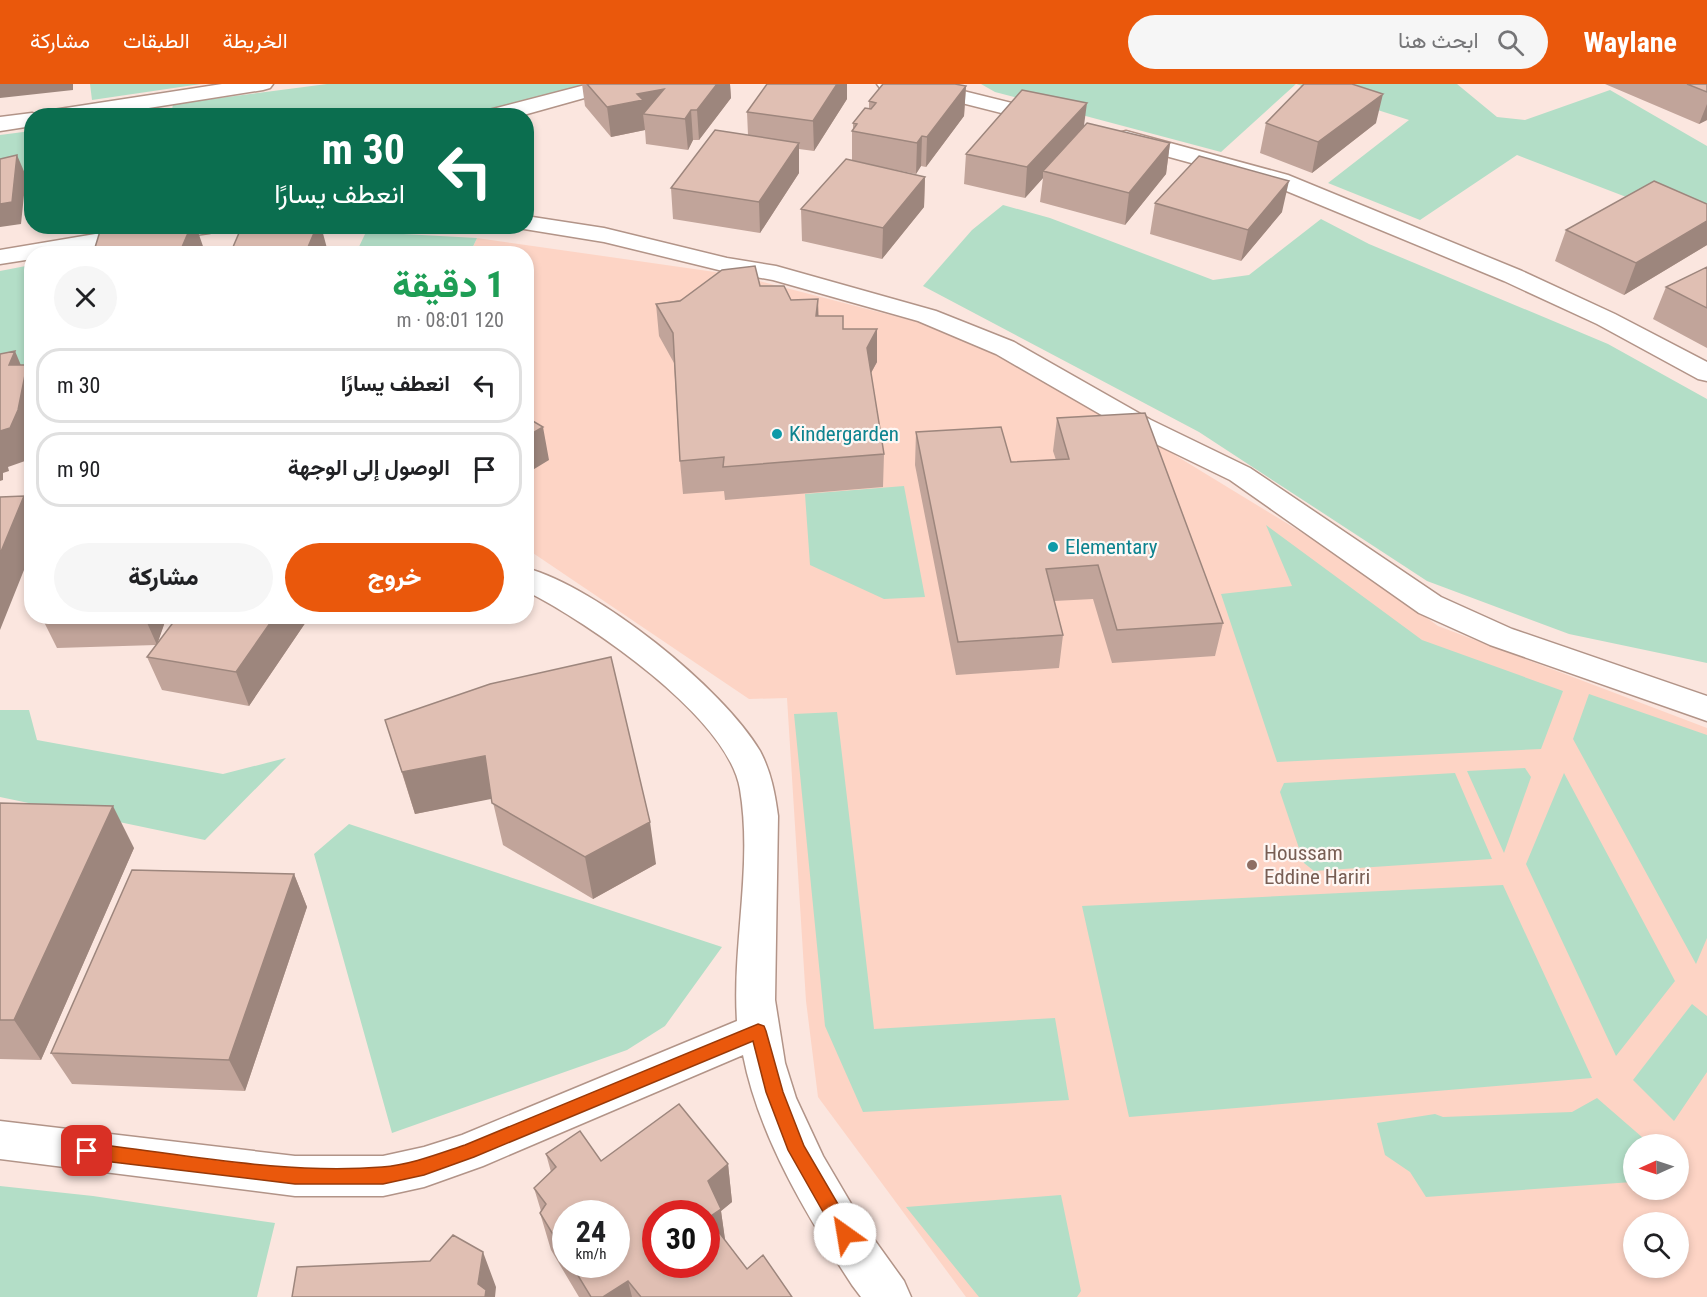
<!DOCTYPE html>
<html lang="ar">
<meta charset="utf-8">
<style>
:root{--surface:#fff;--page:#f6f6f6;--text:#202124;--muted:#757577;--line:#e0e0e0;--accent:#ea580c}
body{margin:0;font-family:"Roboto Condensed",Vazirmatn,sans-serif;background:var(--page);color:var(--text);direction:rtl;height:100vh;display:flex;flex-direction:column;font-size:22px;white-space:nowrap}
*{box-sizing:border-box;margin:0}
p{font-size:20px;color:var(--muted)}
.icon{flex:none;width:33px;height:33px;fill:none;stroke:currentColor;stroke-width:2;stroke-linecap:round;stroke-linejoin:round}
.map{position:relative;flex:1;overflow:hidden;direction:ltr}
.sheet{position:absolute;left:24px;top:162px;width:510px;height:378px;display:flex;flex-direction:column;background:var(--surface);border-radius:24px;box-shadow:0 3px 9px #0003;direction:rtl}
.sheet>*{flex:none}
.top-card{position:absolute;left:24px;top:24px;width:510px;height:126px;border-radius:24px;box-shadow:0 3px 9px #0003;direction:rtl;background:#0b6e4f;color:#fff;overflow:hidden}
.needle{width:39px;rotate:267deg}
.buttons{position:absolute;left:1623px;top:1050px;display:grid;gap:12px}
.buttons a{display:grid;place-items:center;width:66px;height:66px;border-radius:50%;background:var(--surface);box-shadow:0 3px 9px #0003;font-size:30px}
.speed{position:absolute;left:552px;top:1116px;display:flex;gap:12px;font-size:30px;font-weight:700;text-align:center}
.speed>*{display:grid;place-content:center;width:78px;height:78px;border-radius:50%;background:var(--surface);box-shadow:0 3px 9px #0003;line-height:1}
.speed small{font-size:15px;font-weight:400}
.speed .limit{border:9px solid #d22;background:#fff;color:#111}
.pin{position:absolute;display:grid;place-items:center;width:51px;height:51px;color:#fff;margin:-26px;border-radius:12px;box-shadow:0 3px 9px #0006}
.me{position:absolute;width:66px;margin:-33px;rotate:328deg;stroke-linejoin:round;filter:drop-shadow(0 0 4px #0008)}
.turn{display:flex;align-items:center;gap:21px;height:126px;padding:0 30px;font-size:27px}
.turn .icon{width:78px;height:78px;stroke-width:2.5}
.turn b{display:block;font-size:42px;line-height:51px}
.round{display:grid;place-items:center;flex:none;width:63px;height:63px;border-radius:32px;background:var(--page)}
.headline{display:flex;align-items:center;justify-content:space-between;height:102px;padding:0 30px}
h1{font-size:36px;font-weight:800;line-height:45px;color:#1e9e55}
.cta{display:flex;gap:12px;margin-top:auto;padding:12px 30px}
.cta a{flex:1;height:69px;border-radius:36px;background:var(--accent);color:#fff;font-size:24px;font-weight:800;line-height:69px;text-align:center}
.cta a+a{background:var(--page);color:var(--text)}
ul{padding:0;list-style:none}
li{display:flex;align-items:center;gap:18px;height:75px;margin:0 12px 9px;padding:0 18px;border:3px solid var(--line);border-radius:24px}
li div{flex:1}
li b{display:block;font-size:22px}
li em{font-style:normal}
header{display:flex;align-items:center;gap:36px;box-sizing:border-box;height:84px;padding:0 30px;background:var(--accent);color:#fff}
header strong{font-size:28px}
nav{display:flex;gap:33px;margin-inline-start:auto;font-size:21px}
.search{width:420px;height:54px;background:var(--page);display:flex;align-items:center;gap:15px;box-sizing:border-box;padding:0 21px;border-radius:33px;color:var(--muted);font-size:22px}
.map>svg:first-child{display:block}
.built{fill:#fdd4c5;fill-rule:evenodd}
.green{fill:#b3dec7}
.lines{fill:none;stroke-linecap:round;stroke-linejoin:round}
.minor-casing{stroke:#b29488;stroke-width:3}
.minor{fill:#fff;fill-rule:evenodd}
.wall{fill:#c1a49a;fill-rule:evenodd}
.shaded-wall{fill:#9d867d}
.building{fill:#e0bfb3;stroke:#9d867d;stroke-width:1.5;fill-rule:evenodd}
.route{fill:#ea580c;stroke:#983908;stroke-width:1.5}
.culture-dot{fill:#0f9aa8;stroke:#fef7f4;stroke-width:2}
.education-dot{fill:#8d6e63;stroke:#fef7f4;stroke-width:2}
.labels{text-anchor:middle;stroke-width:4.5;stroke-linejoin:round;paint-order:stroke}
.culture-label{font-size:21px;fill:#0d838f;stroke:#fef7f4;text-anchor:start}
.education-label{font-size:21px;fill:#785e54;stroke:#fef7f4;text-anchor:start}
</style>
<header>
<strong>Waylane</strong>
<div class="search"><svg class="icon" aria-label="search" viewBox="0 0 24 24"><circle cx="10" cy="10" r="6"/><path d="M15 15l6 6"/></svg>ابحث هنا</div>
<nav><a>الخريطة</a><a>الطبقات</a><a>مشاركة</a></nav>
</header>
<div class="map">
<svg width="1707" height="1213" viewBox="0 0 1707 1213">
<rect width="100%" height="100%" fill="#fbe6df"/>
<!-- built -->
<path class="built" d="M 477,154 L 736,191 L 952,247 L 1142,351 L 1347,476 L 1438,542 L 1707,644 L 1707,1213 L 966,1213 L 818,1013 L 806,917 L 787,614 L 749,615 L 527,465 L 526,170 L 470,170 ZM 1634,1060 L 1678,1060 L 1678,1106 L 1634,1106 ZM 1634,1138 L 1678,1138 L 1678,1184 L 1634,1184 Z"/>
<!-- green -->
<path class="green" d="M 90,0 L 201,0 L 92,16 Z
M 327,0 L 590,0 L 469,31 L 171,32 L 173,20 Z
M 981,0 L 1457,0 L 1497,33 L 1525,36 L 1610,6 L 1707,62 L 1707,144 L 1517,71 L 1420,136 L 1328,99 L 1409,36 L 1296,0 L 1221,68 L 995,8 Z
M 31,47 L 31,87 L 0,94 L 0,51 Z
M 1003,121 L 1050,134 L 1213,196 L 1249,191 L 1321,135 L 1369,160 L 1608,260 L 1707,315 L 1707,579 L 1569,550 L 1427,497 L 1199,348 L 923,202 L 972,146 Z
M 366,148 L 477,154 L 470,169 L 356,169 Z
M 31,181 L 31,280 L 0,289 L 0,187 Z
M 904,402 L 925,513 L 884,515 L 810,481 L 805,410 Z
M 1266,441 L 1422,556 L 1563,607 L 1541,665 L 1277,678 L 1221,510 L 1292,502 Z
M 1589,610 L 1707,651 L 1707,854 L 1696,880 L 1573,655 Z
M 0,626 L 29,626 L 37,656 L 223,690 L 286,674 L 205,756 L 0,713 Z
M 837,628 L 874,945 L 1055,934 L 1069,1016 L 863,1028 L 825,942 L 794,630 Z
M 1525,684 L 1531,693 L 1504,769 L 1467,687 Z
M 1455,689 L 1492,775 L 1314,787 L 1304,779 L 1280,708 L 1284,699 Z
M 1564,689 L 1675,897 L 1616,972 L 1526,780 Z
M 349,740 L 722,863 L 665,942 L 627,966 L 392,1049 L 314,770 Z
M 1503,801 L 1592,994 L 1129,1033 L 1082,822 Z
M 1692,920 L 1707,932 L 1707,988 L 1674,1037 L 1633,996 Z
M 1597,1014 L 1650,1060 L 1634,1060 L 1632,1098 L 1426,1113 L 1410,1088 L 1385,1071 L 1377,1039 L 1435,1030 L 1443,1033 L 1572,1028 Z
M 0,1102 L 93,1112 L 275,1139 L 257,1213 L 0,1213 Z
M 1061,1111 L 1081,1207 L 1077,1213 L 979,1213 L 906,1123 Z"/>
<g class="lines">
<!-- minor casing -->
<g class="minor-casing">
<path id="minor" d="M 222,0 L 273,0 L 270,4 L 263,6 L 98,32 L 43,32 L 45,27 L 53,26 Z
M 589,0 L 623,0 L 620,4 L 520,32 L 483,32 L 485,27 Z
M 877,0 L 943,2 L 1057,30 L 1060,35 L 1057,40 L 1049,41 L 942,14 L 887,6 L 880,4 Z
M 32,29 L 40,32 L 32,32 L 32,42 L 0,47 L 0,33 Z
M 1126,47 L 1288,91 L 1522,187 L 1615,230 L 1707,278 L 1707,297 L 1698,295 L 1597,240 L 1504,197 L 1272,101 L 1118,59 L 1115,54 L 1118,49 Z
M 526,132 L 604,144 L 727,174 L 776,182 L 936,227 L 1014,258 L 1151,336 L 1250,384 L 1441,513 L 1512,545 L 1707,612 L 1707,637 L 1490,561 L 1419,529 L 1230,396 L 1131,348 L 996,270 L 918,237 L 773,196 L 727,188 L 604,158 L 518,144 L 526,142 Z
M 143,142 L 221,142 L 217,147 L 209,149 L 64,170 L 32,170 L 32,175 L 0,180 L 0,166 Z
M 526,484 C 597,503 723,604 760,667 C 771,688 775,709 778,732 L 775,916 L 785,979 L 796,1014 L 823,1072 L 863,1140 L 904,1197 L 911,1213 L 861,1213 L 852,1201 C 807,1132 759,1053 743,971 L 483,1082 L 424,1103 L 383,1112 L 295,1112 L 0,1075 L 0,1037 L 295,1072 L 383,1072 L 424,1063 L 462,1051 L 737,937 C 732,860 753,782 740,705 C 728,633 588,538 526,507 Z"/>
</g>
<!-- minor -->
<use href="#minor" class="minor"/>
</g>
<!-- wall -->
<path class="wall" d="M 582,0 L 730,0 L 731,14 L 699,56 L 693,56 L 688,66 L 646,60 L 645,46 L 611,53 L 585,22 Z
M 1605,0 L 1707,0 L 1707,36 L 1699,40 Z
M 966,2 L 964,32 L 926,83 L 921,82 L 916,90 L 861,79 L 925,93 L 924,123 L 882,175 L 802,157 L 801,125 L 852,77 L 852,47 L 853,45 L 853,39 L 869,25 L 869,17 Z
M 847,15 L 814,67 L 799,65 L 799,89 L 760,149 L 673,135 L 671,104 L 748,51 L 747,28 Z
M 1266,39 L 1376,39 L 1312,89 L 1260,69 Z
M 1084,43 L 1170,59 L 1166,90 L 1125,141 L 1040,118 L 1043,94 L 1025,114 L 964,100 L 966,70 Z
M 1155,119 L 1282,128 L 1241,177 L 1150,150 Z
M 1707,120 L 1707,161 L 1624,211 L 1555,177 L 1566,146 Z
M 1707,183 L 1707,264 L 1653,235 L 1666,203 Z
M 760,202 L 791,216 L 843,245 L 877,278 L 871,289 L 884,370 L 883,403 L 725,416 L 724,407 L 683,410 L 680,377 L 674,279 L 659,252 L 656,220 Z
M 1057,334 L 1223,539 L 1215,572 L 1112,579 L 1093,515 L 1054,517 L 1063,551 L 1059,584 L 956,591 L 915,381 L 916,348 L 1011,378 L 1056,376 L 1053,367 Z
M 41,532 L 167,532 L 157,559 L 310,532 L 249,622 L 162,606 L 147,573 L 156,561 L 57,564 Z
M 385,636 L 656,780 L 593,815 L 503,761 L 492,714 L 415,730 Z
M 0,719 L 134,764 L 41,976 L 0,975 Z
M 294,790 L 307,823 L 245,1007 L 72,1000 L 51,969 Z
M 546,1070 L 601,1077 L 728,1080 L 732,1118 L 721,1127 L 725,1157 L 747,1185 L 792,1213 L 579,1213 L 551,1166 L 540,1129 L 541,1127 L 534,1104 L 551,1088 ZM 566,1130 L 616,1180 L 566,1180 Z"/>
<!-- shaded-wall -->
<path class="shaded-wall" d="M 0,0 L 73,0 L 73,6 L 0,14 Z
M 717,0 L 730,0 L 731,14 L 699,56 L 697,26 Z
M 837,0 L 847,0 L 847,15 L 814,67 L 813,37 Z
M 966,2 L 964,32 L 926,83 L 927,53 Z
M 664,5 L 643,30 L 645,46 L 611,53 L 607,23 L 637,10 Z
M 1383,10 L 1376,39 L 1312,89 L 1318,58 Z
M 1087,19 L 1083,49 L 1043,87 L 1043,94 L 1025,114 L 1027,83 Z
M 1707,20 L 1707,36 L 1699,40 Z
M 691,26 L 693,56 L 688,66 L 685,35 Z
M 922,52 L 921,82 L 916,90 L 917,59 Z
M 799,59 L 799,89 L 760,149 L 759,118 Z
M 1170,59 L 1166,90 L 1125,141 L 1129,109 Z
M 17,71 L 26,92 L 21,140 L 0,143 L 0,120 Z
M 925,93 L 924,123 L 882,175 L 883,144 Z
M 1289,97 L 1282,128 L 1241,177 L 1248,146 Z
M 1707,137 L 1707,161 L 1624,211 L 1636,179 Z
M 191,142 L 196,142 L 205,168 L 204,170 L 179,170 Z
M 317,142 L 321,142 L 328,168 L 327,170 L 305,170 Z
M 818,215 L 819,248 L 816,232 Z
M 877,245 L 877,278 L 867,296 L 867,264 Z
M 15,267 L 25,291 L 27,281 L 32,292 L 32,363 L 25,377 L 8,383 L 9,387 L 3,389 L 3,396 L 0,397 L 0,347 L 9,281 Z
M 543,343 L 549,376 L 526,390 L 526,353 Z
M 24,412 L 32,427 L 32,466 L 0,546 L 0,470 Z
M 144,532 L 167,532 L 157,561 Z
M 275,532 L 310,532 L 249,622 L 236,588 Z
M 485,672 L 496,714 L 415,730 L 402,688 Z
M 113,722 L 134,764 L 41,976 L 14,936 Z
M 650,738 L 656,780 L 593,815 L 585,773 Z
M 294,790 L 307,823 L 245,1007 L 229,976 Z
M 728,1080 L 732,1118 L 721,1127 L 726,1162 L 708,1134 L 708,1097 Z
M 483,1168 L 496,1203 L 495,1213 L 483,1213 L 478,1200 Z
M 628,1197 L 632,1213 L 603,1213 Z"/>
<!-- building -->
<path class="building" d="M 587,0 L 717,0 L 697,26 L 691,26 L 685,35 L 643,30 L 664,5 L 637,10 L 643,16 L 607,23 Z
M 767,0 L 837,0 L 813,37 L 747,28 Z
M 883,0 L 955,0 L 966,2 L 927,53 L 922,52 L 917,59 L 852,47 L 857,40 L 853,39 L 865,24 L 871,25 L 876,19 L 869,17 Z
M 1304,0 L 1352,0 L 1383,10 L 1318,58 L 1266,39 Z
M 1687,0 L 1707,0 L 1707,8 Z
M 1022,6 L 1087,19 L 1027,83 L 966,70 Z
M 1087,39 L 1170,59 L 1129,109 L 1043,87 Z
M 715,46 L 799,59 L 759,118 L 671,104 Z
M 17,71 L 12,118 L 0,120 L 0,75 Z
M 1199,72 L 1289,97 L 1248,146 L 1155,119 Z
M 846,75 L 925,93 L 883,144 L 801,125 Z
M 1654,97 L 1707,120 L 1707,137 L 1636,179 L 1566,146 Z
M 118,142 L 191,142 L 179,170 L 93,170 L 101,144 Z
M 242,142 L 317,142 L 305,170 L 230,170 Z
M 755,182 L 760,202 L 784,202 L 791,216 L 818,215 L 816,232 L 843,232 L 843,245 L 877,245 L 867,264 L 884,370 L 723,383 L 724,373 L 680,377 L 673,249 L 656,220 L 680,217 L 722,186 Z
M 1707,183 L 1707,224 L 1666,203 Z
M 15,267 L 9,281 L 27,281 L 18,326 L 10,344 L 0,347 L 0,270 Z
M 1145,329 L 1223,539 L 1117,546 L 1098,481 L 1046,485 L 1063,551 L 958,558 L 916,348 L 1001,343 L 1011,378 L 1069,375 L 1057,334 Z
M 526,333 L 543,343 L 526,353 Z
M 24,412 L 0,470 L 0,413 Z
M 178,532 L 275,532 L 236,588 L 147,573 Z
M 611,573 L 650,738 L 585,773 L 492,719 L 485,672 L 402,688 L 385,636 L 490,600 Z
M 0,719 L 113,722 L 14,936 L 0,936 Z
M 132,786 L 294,790 L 229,976 L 51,969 Z
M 679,1020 L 728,1080 L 708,1097 L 721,1125 L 708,1134 L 747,1185 L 763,1171 L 792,1213 L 641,1213 L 628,1197 L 603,1213 L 591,1213 L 571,1180 L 616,1180 L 616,1130 L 566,1130 L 566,1172 L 540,1129 L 546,1120 L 534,1104 L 556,1083 L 546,1070 L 580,1047 L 601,1077 ZM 656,1130 L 706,1130 L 706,1180 L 656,1180 Z
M 453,1151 L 483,1168 L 478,1200 L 486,1206 L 485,1213 L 292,1213 L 297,1183 L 430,1177 Z"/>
<!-- route -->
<path class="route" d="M 758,940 L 764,942 L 766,947 L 783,1008 L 804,1062 L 852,1144 L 854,1150 L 852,1156 L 845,1158 L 839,1156 L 788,1066 L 766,1008 L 753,957 L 474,1073 L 424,1091 L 383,1100 L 295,1100 L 87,1075 L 81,1072 L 78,1067 L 81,1061 L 87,1059 C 183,1070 284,1091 382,1083 C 410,1081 438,1070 465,1061 Z"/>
<!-- markers -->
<g class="culture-dot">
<circle cx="777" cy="350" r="6"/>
<circle cx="1053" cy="463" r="6"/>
</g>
<circle class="education-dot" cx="1252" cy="781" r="6"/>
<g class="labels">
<!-- culture labels -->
<g class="culture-label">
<text x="789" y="357">Kindergarden</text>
<text x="1065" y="470">Elementary</text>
</g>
<!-- education labels -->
<g class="education-label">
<text x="1264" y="776">Houssam<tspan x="1264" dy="24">Eddine Hariri</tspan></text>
</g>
</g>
</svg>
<div class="buttons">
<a><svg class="needle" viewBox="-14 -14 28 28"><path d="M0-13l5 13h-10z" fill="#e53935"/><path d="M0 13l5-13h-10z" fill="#757577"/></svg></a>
<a><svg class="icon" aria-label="search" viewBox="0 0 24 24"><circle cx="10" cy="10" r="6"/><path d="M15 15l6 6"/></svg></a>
</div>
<div class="speed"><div>24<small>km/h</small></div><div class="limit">30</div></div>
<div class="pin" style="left:87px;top:1067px;background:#d93025"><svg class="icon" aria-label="arrive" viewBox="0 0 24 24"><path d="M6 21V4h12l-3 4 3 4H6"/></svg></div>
<svg class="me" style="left:845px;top:1150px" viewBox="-20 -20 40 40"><circle r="19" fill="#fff"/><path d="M0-13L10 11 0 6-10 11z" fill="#ea580c"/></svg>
<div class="top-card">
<div class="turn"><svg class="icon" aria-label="left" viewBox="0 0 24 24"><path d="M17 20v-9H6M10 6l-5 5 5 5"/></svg><div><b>30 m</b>انعطف يسارًا</div></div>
</div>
<section class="sheet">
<div class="headline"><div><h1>1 دقيقة</h1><p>120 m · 08:01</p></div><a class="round"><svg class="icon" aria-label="close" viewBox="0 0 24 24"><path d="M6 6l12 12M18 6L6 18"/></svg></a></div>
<ul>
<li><svg class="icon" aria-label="left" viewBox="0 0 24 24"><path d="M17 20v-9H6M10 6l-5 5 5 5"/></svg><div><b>انعطف يسارًا</b></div><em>30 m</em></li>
<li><svg class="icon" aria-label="arrive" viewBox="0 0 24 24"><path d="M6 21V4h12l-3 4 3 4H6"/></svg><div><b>الوصول إلى الوجهة</b></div><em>90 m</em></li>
</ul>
<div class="cta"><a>خروج</a><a>مشاركة</a></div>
</section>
</div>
